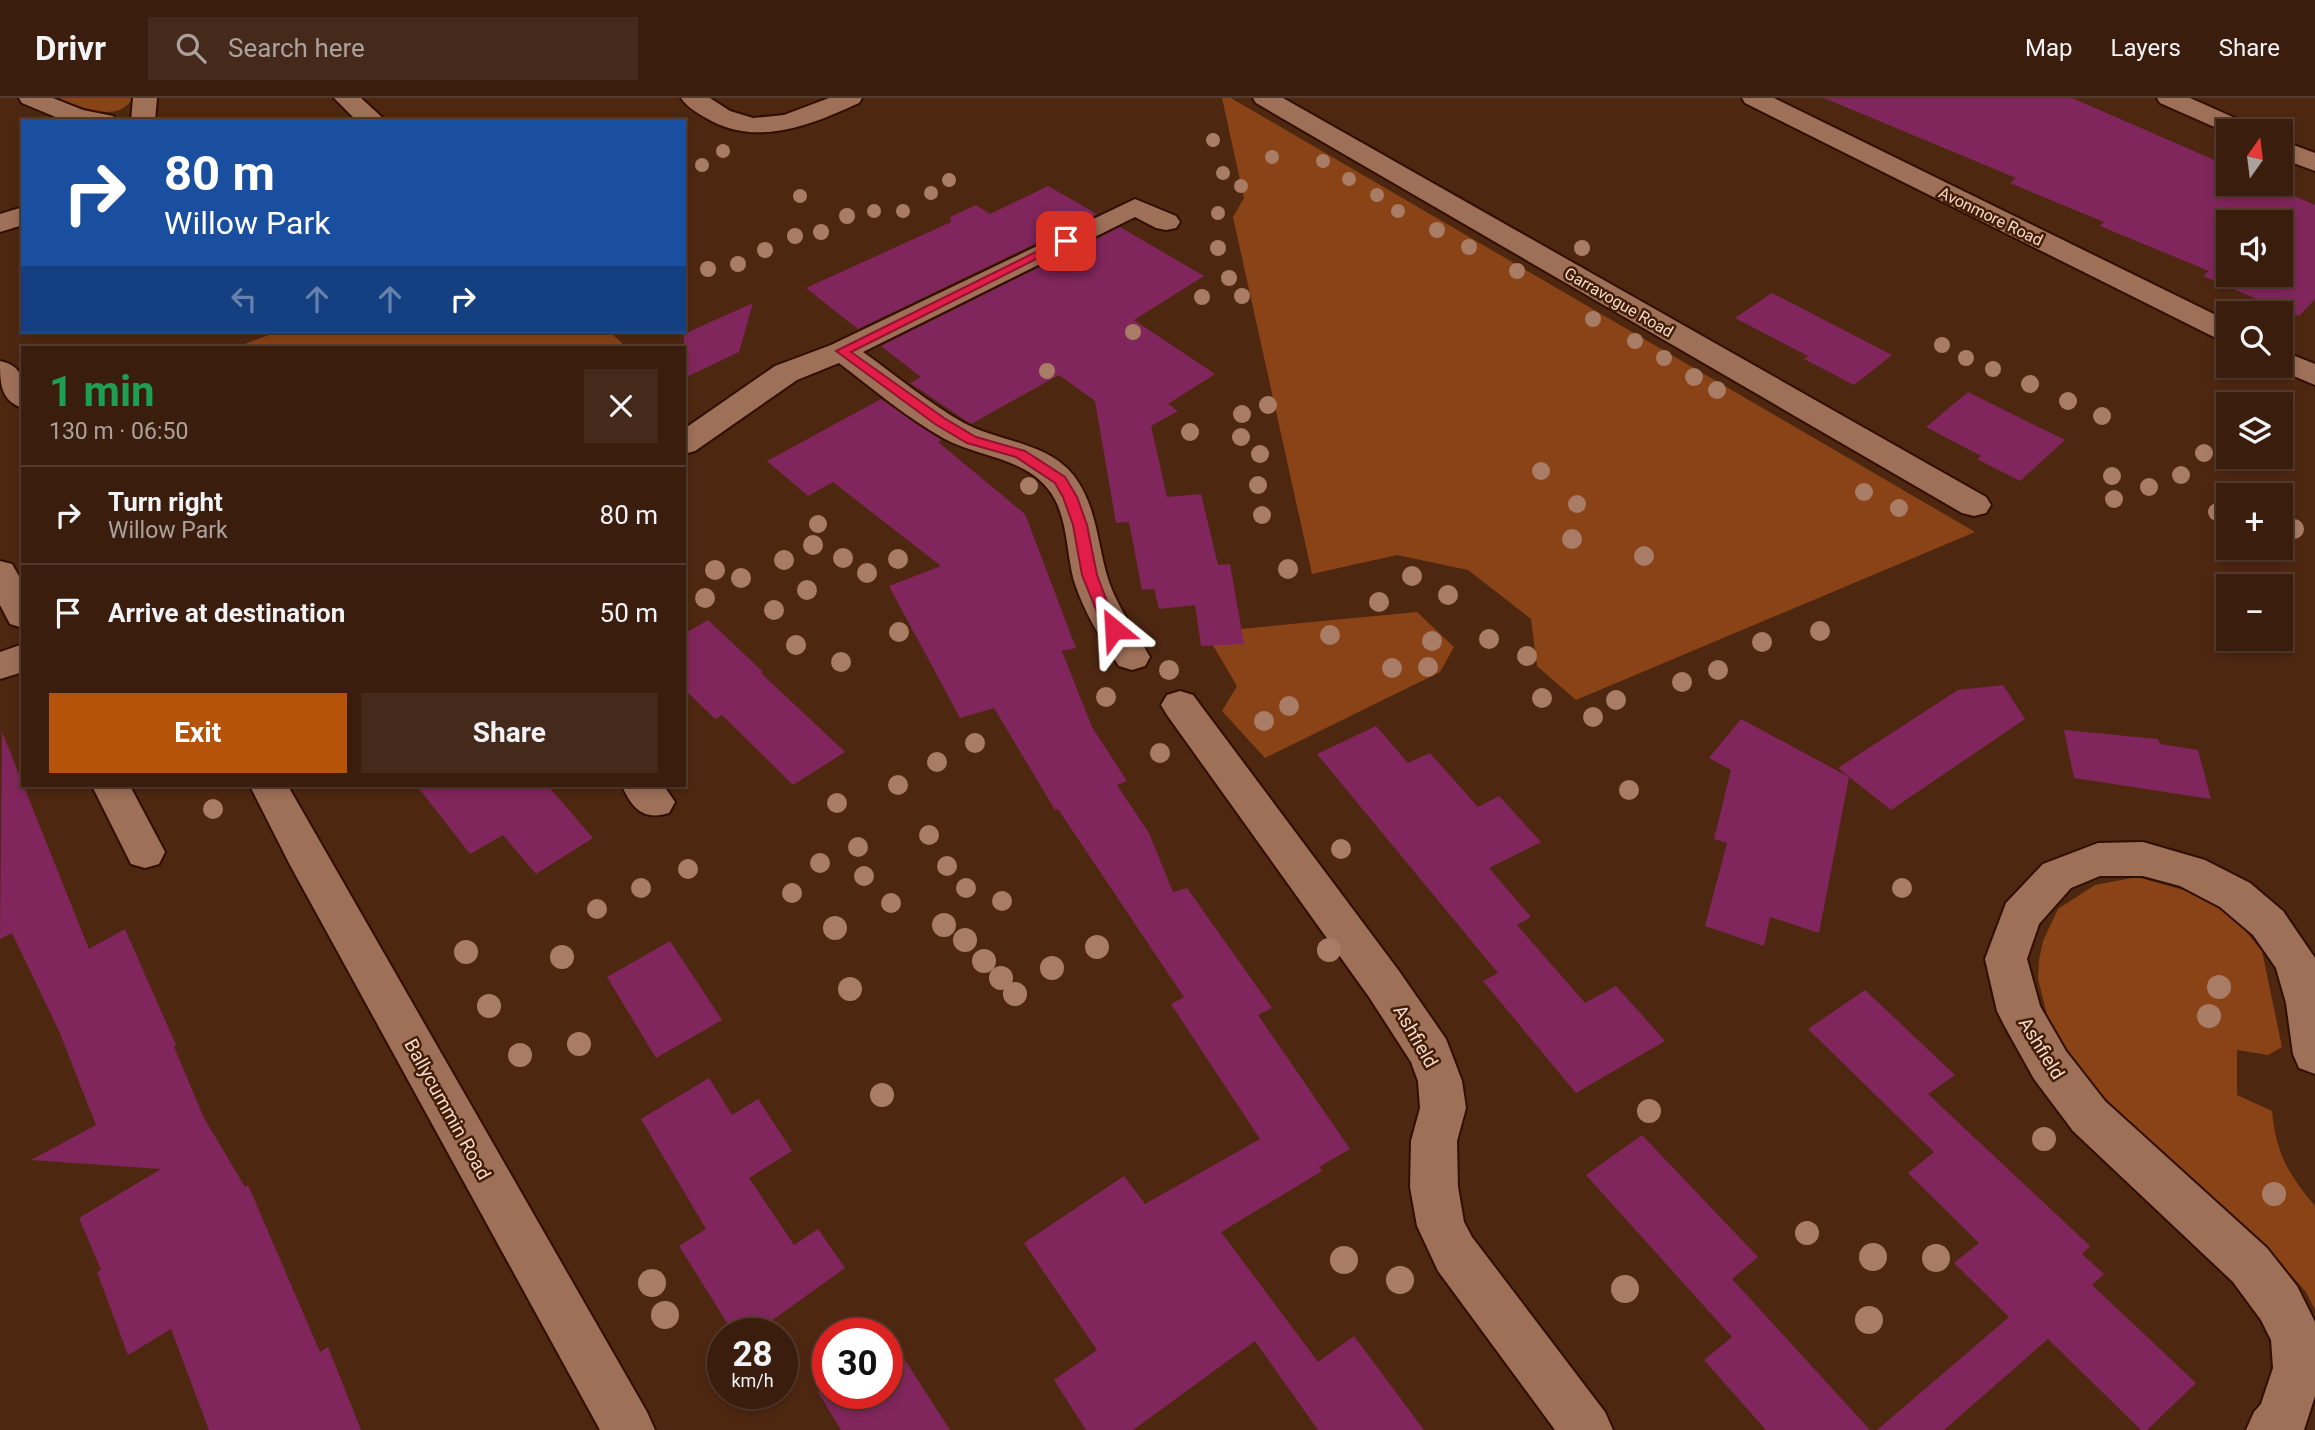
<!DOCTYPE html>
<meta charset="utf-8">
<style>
:root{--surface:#3a1d0d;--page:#452a1b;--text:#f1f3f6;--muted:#aba29d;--line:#543b2e;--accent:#b45309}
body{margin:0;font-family:Roboto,sans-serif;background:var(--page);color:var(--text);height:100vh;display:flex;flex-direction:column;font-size:26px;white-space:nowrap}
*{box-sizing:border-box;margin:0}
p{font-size:23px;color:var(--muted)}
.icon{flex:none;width:38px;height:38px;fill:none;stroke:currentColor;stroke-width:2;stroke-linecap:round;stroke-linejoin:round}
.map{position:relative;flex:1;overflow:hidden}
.details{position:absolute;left:21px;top:248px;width:665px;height:441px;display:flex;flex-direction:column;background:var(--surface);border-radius:0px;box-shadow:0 4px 10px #0003,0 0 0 2px var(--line)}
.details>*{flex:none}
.guide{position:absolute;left:21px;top:21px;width:665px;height:214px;border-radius:0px;box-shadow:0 4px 10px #0003,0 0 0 2px var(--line);background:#1a4fa0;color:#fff;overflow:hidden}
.needle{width:46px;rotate:14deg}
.tools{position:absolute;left:2216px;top:21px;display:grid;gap:14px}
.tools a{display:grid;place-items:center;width:77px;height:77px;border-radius:0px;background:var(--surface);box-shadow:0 4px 10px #0003,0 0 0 2px var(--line);font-size:35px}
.speed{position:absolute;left:707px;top:1220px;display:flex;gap:14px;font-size:35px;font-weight:700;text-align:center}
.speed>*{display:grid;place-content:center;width:91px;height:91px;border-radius:50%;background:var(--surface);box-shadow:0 4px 10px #0003,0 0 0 2px var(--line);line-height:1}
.speed small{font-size:18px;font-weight:400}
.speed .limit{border:10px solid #d22;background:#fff;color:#111}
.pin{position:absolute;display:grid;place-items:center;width:60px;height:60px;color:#fff;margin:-30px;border-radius:14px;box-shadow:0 4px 10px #0006}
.me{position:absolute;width:77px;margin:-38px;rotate:333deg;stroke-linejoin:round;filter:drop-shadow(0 0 5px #0008)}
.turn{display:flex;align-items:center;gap:24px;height:147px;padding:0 28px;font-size:32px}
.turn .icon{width:91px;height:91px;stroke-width:2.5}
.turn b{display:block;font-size:49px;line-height:60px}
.lanes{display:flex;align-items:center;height:66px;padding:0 28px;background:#0003;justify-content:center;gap:35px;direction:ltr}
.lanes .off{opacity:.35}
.round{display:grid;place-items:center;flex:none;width:74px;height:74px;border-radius:0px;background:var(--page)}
.summary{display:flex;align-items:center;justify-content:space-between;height:119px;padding:0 28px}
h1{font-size:42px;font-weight:700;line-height:52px;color:#1e9e55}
.button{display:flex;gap:14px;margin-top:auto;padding:14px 28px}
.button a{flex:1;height:80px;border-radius:0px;background:var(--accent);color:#fff;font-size:28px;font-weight:700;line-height:80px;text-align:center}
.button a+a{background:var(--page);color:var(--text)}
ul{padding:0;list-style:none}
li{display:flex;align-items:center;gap:21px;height:98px;padding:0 28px;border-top:2px solid var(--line)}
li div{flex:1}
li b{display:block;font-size:26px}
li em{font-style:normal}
header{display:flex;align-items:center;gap:42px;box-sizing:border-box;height:98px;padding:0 35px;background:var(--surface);border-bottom:2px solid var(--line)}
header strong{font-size:33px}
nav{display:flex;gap:38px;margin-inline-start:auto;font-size:24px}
.search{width:490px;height:63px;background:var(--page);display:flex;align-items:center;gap:18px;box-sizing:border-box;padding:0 24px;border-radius:0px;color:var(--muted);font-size:26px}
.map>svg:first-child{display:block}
.green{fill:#8a4316}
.building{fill:#81265c;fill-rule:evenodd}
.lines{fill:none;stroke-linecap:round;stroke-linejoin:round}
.minor-casing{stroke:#320e00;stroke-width:4}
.minor{fill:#9e7058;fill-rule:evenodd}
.tree{fill:#a97c65}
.route{fill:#e11d48;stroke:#92132f;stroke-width:2}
.labels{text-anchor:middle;stroke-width:5;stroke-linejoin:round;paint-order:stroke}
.far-street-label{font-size:16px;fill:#f5dbce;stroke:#431d06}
.street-label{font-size:19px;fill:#f5dbce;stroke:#431d06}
</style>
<header>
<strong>Drivr</strong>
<div class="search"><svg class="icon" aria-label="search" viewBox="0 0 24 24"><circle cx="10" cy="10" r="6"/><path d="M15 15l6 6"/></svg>Search here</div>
<nav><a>Map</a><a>Layers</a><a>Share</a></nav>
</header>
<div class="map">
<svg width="2315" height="1332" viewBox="0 0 2315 1332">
<rect width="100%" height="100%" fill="#4e2711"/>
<!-- green -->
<path class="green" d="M 58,0 L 133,0 C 117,27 79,8 58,0 Z
M 1222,0 L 1231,0 L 1975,434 L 1576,602 L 1537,568 L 1531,521 L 1468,472 L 1397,457 L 1312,476 L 1233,119 L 1244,100 Z
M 280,233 L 609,233 L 627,250 L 234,250 Z
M 1417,514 L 1454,549 L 1440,574 L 1265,660 L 1222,613 L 1237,588 L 1211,544 L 1240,531 Z
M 2137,779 L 2194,795 L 2234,819 L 2262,853 L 2282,949 L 2268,957 L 2237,952 L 2237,997 L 2272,1013 C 2276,1055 2288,1076 2315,1108 L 2315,1212 L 2306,1194 L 2275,1159 L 2088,985 L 2051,932 L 2038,881 L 2039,862 L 2043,843 L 2058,811 L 2095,787 Z"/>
<!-- building -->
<path class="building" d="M 1824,0 L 2072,0 L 2228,68 L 2228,86 L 2267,86 L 2315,107 L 2315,201 L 2299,218 L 2250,198 L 2203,178 L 2209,173 L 2100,128 L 2104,124 L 2010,85 L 2016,80 ZM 2228,124 L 2280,124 L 2280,177 L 2228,177 Z
M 1048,88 L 1097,116 L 858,231 L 806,190 L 951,124 L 950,119 L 976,107 L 990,116 Z
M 1120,129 L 1204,178 L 1134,222 L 1215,276 L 1168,306 L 1178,313 L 1151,328 L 1167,399 L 1201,396 L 1218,467 L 1230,466 L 1244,546 L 1201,548 L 1195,507 L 1159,511 L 1154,491 L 1142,492 L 1129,424 L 1116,425 L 1095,303 L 1059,277 L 971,326 L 910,285 L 921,279 L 881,248 Z
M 1772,195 L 1892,257 L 1854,287 L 1804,261 L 1808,258 L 1735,220 Z
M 753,205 L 739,254 L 684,280 L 684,236 Z
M 1968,294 L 2065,342 L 2020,383 L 1977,361 L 1981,358 L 1926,329 Z
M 881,301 L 942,342 L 938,344 L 1025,416 L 1076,550 L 1062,553 L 1092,629 L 1127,683 L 1117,687 L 1149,735 L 1173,794 L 1187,790 L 1272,910 L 1258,917 L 1350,1051 L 1319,1069 L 1322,1073 L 1221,1134 L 1318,1264 L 1354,1238 L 1424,1332 L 1318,1332 L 1255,1243 L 1133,1332 L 1086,1332 L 1054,1282 L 1097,1252 L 1024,1145 L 1124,1078 L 1145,1106 L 1260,1041 L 1171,906 L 1184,899 L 1058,711 L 1055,712 L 994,610 L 960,620 L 889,488 L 941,468 L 833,384 L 808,398 L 767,363 Z
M 708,522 L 762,573 L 762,576 L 845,654 L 793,687 L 722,617 L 715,621 L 684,591 L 684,536 Z
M 2003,587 L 2025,621 L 1891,712 L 1838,670 L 1958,592 Z
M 1741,621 L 1849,679 L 1819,835 L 1770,819 L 1764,848 L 1705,828 L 1727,745 L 1714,741 L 1731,672 L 1709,660 Z
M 1376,628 L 1408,665 L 1430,655 L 1478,709 L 1499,698 L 1541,744 L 1489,770 L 1531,819 L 1517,827 L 1585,905 L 1616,888 L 1665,943 L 1576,995 L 1483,883 L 1498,875 L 1317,656 Z
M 2064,632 L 2158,641 L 2160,646 L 2198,652 L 2211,701 L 2074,680 Z
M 2,634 L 89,851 L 125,831 L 176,947 L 174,949 L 204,1020 L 245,1089 L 248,1087 L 320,1254 L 328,1249 L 361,1332 L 209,1332 L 171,1231 L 128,1257 L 97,1174 L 101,1172 L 79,1120 L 161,1071 L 31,1062 L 96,1027 L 59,933 L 12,835 L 0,841 Z
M 417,688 L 548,688 L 593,740 L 536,776 L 503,737 L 470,756 Z
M 670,843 L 722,922 L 656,960 L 607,879 Z
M 1865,892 L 1955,977 L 1928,996 L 2090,1148 L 2082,1156 L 2104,1176 L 2092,1187 L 2196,1285 L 2147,1332 L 2141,1332 L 2048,1241 L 1944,1332 L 1877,1332 L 2009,1219 L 1954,1165 L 1979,1145 L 1908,1075 L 1934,1054 L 1808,931 Z
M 709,980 L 732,1017 L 758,1001 L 792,1053 L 749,1080 L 794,1147 L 818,1131 L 845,1170 L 753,1236 L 734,1236 L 679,1148 L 706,1131 L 641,1021 Z
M 1642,1037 L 1758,1159 L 1732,1181 L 1870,1332 L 1766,1332 L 1704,1262 L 1732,1239 L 1586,1077 Z
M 892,1242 L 950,1332 L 841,1332 L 818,1294 L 828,1287 L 828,1295 L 887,1295 L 887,1245 Z"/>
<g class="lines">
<!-- minor casing -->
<g class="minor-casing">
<path id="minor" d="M 19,0 L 53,0 L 83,12 L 113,18 L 117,23 L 65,23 L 22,5 Z
M 133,0 L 157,0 L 155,23 L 131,23 Z
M 334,0 L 361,0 L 386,23 L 357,23 Z
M 681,0 L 710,0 L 730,13 L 753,20 L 784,17 L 829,0 L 862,0 L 859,5 C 811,27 756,50 706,20 C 697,15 687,9 681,0 Z
M 1253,0 L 1283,0 L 1986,399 L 1991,407 L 1986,415 L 1974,418 L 1962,415 L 1256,5 Z
M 1742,0 L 1774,0 L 2228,223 L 2228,244 L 2218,241 L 1745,5 Z
M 2157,0 L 2190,0 L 2253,28 L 2257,33 L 2228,35 L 2160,5 Z
M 2280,42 L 2315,55 L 2315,73 L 2280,60 Z
M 1135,101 L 1176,118 L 1180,124 L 1176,130 L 1166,132 L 1156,130 L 1135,119 L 863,254 C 897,278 928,305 964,325 C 999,344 1048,344 1074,378 C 1098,410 1097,448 1109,484 C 1119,512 1136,534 1150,559 L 1145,568 L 1132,572 L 1119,568 C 1101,542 1084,514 1074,483 C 1066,454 1068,415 1048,391 C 1023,359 977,359 943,340 C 906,319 873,291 839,265 L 797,282 L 695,353 L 684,356 L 684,331 L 775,268 L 831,247 Z
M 23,109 L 23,127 L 0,134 L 0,116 Z
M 2280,252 L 2315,266 L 2315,287 L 2270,268 L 2280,268 Z
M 0,263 C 27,269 23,287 23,310 C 0,303 0,284 0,263 Z
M 0,463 L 12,466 L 23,485 L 23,530 L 10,526 L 0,507 Z
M 23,546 L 23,574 L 0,581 L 0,554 Z
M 1180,593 L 1193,597 L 1399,873 L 1446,941 L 1462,983 L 1466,1010 L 1457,1043 L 1458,1089 L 1464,1124 L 1472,1139 L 1605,1314 L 1613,1332 L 1555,1332 L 1438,1173 L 1417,1128 L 1410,1089 L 1411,1043 L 1420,1010 L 1418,983 L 1411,964 L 1369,899 L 1167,617 L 1161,607 L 1167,597 Z
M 92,688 L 130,688 L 165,754 L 159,766 L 145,770 L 131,766 Z
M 250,688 L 288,688 L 647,1314 L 655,1332 L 600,1332 L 290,767 Z
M 622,688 L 664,688 L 675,704 L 669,715 C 643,723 632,710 622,688 Z
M 2143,744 L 2205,762 L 2250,785 L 2283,813 L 2315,860 L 2315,976 L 2299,970 L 2293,956 L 2286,905 L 2276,870 L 2253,837 L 2220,809 L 2180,788 L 2143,778 L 2100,778 L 2071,790 L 2039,826 L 2027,861 L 2040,908 L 2066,953 L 2105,1003 L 2267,1150 L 2297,1188 L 2315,1224 L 2315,1298 L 2304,1332 L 2246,1332 L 2254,1314 L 2261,1306 L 2273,1270 L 2271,1242 L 2261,1222 L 2233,1184 L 2073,1033 L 2034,981 L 2004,927 L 1997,913 L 1985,861 L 2006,805 L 2043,766 L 2098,745 Z"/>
</g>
<!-- minor -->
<use href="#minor" class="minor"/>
</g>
<!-- trees -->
<g class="tree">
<circle cx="1213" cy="42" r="7"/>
<circle cx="723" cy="53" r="7"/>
<circle cx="1272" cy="59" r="7"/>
<circle cx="1323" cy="63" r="7"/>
<circle cx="702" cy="67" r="7"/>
<circle cx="1223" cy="75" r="7"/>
<circle cx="1349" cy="81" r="7"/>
<circle cx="949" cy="82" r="7"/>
<circle cx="1241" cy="88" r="7"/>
<circle cx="931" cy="95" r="7"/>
<circle cx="1377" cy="97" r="7"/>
<circle cx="800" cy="98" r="7"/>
<circle cx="874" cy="113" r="7"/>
<circle cx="903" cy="113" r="7"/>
<circle cx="1398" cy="113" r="7"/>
<circle cx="1218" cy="115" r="7"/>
<circle cx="847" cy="118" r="8"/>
<circle cx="1437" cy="132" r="8"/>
<circle cx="821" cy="134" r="8"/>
<circle cx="795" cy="138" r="8"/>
<circle cx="1469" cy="149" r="8"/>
<circle cx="1218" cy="150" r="8"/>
<circle cx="1582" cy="150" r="8"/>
<circle cx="765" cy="152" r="8"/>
<circle cx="738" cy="166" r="8"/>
<circle cx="708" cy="171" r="8"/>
<circle cx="1517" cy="173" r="8"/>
<circle cx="1229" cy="180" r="8"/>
<circle cx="1242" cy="198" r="8"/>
<circle cx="1202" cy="199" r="8"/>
<circle cx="1593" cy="221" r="8"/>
<circle cx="1133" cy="234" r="8"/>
<circle cx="1635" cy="243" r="8"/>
<circle cx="1942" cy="247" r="8"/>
<circle cx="1664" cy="260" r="8"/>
<circle cx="1966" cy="260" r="8"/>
<circle cx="1993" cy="271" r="8"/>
<circle cx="1047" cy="273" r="8"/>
<circle cx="1694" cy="279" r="9"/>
<circle cx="2030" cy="286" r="9"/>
<circle cx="1717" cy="292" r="9"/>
<circle cx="2068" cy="303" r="9"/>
<circle cx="1268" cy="307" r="9"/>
<circle cx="1242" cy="316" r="9"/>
<circle cx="2102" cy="318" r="9"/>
<circle cx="1190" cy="334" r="9"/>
<circle cx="1241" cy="339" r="9"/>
<circle cx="2204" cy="355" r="9"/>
<circle cx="1260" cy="356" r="9"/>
<circle cx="1541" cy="373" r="9"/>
<circle cx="2181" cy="377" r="9"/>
<circle cx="2112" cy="378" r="9"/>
<circle cx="1258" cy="387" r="9"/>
<circle cx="1029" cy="388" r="9"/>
<circle cx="2149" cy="389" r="9"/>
<circle cx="1864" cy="394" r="9"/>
<circle cx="2114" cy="401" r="9"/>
<circle cx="1577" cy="406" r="9"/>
<circle cx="1899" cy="410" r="9"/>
<circle cx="2217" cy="414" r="9"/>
<circle cx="1262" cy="417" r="9"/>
<circle cx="818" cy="426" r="9"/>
<circle cx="2294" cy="431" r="10"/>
<circle cx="1572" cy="441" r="10"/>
<circle cx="813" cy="447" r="10"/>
<circle cx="1644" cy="458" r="10"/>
<circle cx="843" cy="460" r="10"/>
<circle cx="898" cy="461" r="10"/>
<circle cx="784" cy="462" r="10"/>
<circle cx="1288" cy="471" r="10"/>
<circle cx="715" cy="472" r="10"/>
<circle cx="867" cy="475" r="10"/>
<circle cx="1412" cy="478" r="10"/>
<circle cx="741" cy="480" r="10"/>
<circle cx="807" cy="492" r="10"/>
<circle cx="1448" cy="497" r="10"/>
<circle cx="705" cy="500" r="10"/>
<circle cx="1379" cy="504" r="10"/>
<circle cx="774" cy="512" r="10"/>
<circle cx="1820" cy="533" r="10"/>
<circle cx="899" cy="534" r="10"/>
<circle cx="1330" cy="537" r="10"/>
<circle cx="1489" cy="541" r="10"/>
<circle cx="1432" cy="543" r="10"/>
<circle cx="1762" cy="544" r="10"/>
<circle cx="796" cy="547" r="10"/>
<circle cx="1527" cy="558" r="10"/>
<circle cx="841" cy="564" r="10"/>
<circle cx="1428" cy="569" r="10"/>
<circle cx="1392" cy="570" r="10"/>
<circle cx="1169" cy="572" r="10"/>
<circle cx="1718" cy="572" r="10"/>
<circle cx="1682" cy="584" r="10"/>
<circle cx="1106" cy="599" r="10"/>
<circle cx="1542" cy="600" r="10"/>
<circle cx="1616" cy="602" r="10"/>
<circle cx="1289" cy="608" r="10"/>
<circle cx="1593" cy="619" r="10"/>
<circle cx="1264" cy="623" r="10"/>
<circle cx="975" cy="645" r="10"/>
<circle cx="1160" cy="655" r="10"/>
<circle cx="937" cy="664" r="10"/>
<circle cx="898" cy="687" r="10"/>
<circle cx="1629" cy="692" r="10"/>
<circle cx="837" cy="705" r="10"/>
<circle cx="213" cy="711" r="10"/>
<circle cx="929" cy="737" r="10"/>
<circle cx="858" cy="749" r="10"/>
<circle cx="1341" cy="751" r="10"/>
<circle cx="820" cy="765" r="10"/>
<circle cx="947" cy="768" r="10"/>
<circle cx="688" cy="771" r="10"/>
<circle cx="864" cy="778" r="10"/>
<circle cx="641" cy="790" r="10"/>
<circle cx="966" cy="790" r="10"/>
<circle cx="1902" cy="790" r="10"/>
<circle cx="792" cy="795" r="10"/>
<circle cx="1002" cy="803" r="10"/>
<circle cx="891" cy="805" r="10"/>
<circle cx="597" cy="811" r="10"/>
<circle cx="944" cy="827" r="12"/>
<circle cx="835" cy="830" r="12"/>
<circle cx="965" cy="842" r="12"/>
<circle cx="1097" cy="849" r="12"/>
<circle cx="1329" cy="852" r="12"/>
<circle cx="466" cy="854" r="12"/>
<circle cx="562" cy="859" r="12"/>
<circle cx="984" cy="863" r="12"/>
<circle cx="1052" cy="870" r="12"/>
<circle cx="1001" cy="880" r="12"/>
<circle cx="2219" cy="889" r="12"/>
<circle cx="850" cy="891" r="12"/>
<circle cx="1015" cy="896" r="12"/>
<circle cx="489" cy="908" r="12"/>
<circle cx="2209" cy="918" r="12"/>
<circle cx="579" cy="946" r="12"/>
<circle cx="520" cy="957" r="12"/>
<circle cx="882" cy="997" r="12"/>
<circle cx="1649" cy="1013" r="12"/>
<circle cx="2044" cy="1041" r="12"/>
<circle cx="2274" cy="1096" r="12"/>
<circle cx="1807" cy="1135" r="12"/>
<circle cx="1873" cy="1159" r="14"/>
<circle cx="1936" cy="1160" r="14"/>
<circle cx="1344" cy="1162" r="14"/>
<circle cx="1400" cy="1182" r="14"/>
<circle cx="652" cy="1185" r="14"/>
<circle cx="1625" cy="1191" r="14"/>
<circle cx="665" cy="1217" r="14"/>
<circle cx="1869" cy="1222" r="14"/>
</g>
<!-- route -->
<path class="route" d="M 1062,141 L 1072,143 L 851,254 L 944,320 L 976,339 L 1025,353 L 1065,379 L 1077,399 L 1087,427 L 1097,477 L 1111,514 L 1121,531 L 1114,536 L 1109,534 L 1097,514 L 1082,477 L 1073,427 L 1063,399 L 1055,385 L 1016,359 L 967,345 L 935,326 L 836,253 Z"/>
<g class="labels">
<!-- far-street labels -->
<g class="far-street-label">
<text transform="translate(1991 118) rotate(26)" y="6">Avonmore Road</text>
<text transform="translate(1619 204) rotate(30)" y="6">Garravogue Road</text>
</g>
<!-- street labels -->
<g class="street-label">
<text transform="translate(1416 938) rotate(60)" y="7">Ashfield</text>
<text transform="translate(2042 950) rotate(58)" y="7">Ashfield</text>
<text transform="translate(448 1011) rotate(61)" y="7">Ballycummin Road</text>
</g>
</g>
</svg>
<div class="tools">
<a><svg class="needle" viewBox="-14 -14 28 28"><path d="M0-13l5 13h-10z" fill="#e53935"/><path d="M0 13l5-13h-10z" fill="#aba29d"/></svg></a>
<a><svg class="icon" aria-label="sound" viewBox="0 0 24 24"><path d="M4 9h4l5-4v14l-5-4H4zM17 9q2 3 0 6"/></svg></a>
<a><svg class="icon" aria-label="search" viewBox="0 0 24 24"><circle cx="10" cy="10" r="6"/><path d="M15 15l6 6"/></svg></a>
<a><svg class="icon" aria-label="layers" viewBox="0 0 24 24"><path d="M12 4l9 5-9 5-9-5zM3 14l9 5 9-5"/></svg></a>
<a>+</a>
<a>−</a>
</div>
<div class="speed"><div>28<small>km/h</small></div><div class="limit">30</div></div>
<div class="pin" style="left:1066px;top:143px;background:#d93025"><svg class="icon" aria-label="arrive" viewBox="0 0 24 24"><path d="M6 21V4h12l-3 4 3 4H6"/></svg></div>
<svg class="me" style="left:1114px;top:531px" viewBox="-20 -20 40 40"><path d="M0-17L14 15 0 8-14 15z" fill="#e11d48" stroke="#fff" stroke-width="4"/></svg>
<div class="guide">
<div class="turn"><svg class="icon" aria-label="right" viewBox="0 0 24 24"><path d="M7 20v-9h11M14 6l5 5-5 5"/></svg><div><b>80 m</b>Willow Park</div></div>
<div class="lanes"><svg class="icon off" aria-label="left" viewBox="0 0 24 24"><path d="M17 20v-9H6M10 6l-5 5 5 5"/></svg><svg class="icon off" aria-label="ahead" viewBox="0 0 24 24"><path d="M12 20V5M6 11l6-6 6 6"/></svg><svg class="icon off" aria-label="ahead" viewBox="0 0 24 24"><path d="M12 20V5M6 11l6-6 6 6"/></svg><svg class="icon" aria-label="right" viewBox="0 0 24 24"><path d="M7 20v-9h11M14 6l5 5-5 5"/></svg></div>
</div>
<section class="details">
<div class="summary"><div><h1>1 min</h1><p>130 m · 06:50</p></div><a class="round"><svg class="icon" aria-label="close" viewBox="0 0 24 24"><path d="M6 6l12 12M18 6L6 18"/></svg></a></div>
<ul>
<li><svg class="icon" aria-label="right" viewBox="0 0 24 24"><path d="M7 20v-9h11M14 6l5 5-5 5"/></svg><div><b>Turn right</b><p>Willow Park</p></div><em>80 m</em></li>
<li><svg class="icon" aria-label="arrive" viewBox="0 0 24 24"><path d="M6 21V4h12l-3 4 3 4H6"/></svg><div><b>Arrive at destination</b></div><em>50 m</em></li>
</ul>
<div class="button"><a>Exit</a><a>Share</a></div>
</section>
</div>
